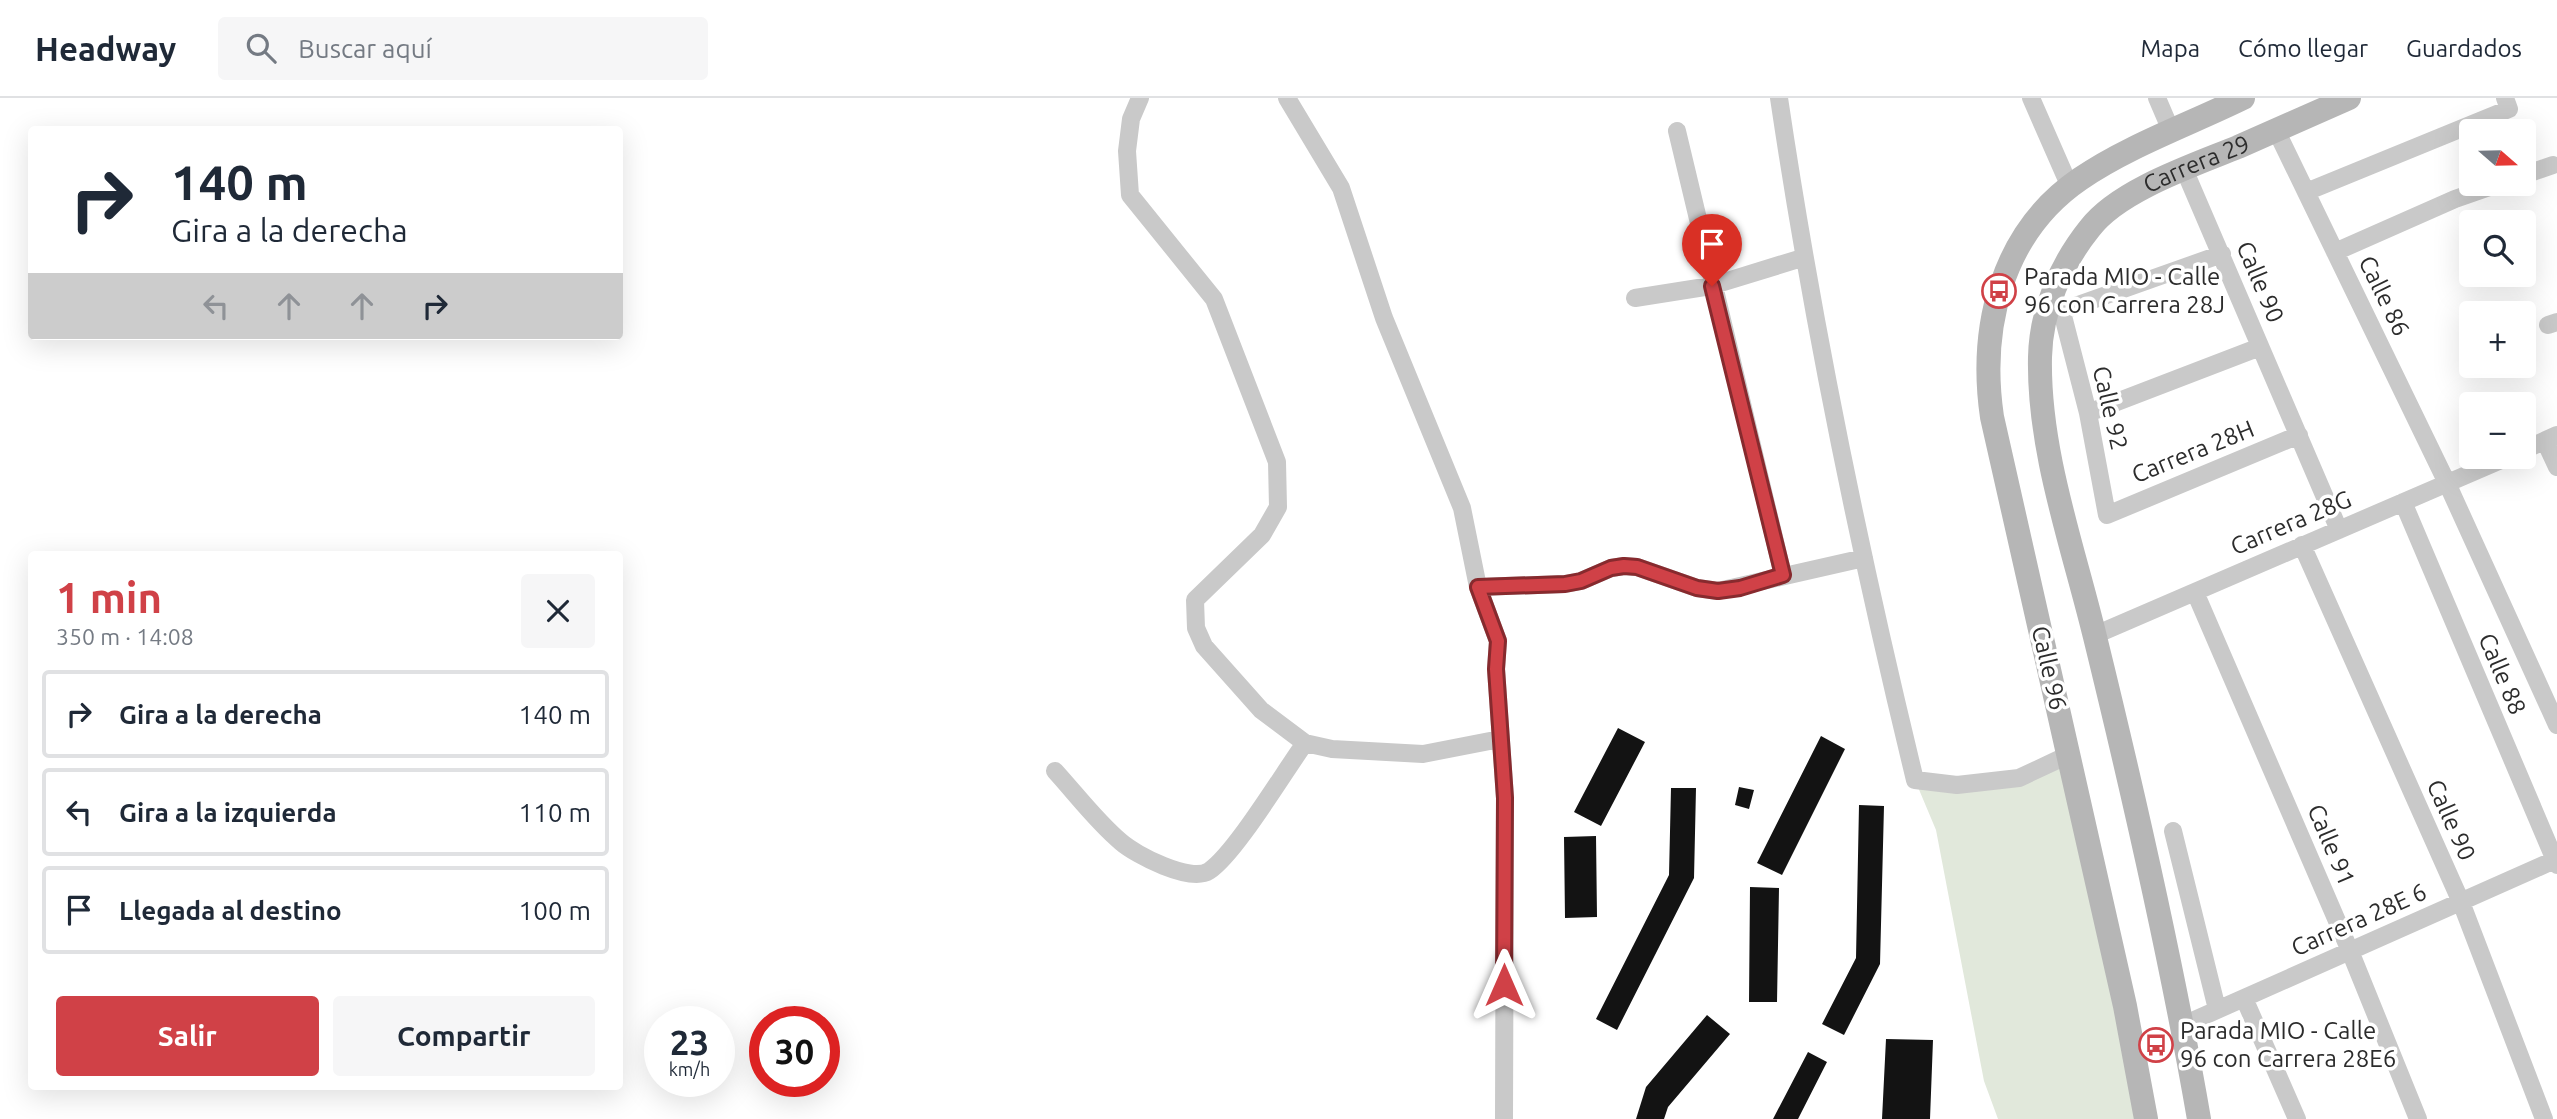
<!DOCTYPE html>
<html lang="es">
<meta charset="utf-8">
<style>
:root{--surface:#fff;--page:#f6f6f7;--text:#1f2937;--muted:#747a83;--line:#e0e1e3;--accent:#d04147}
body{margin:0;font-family:Ubuntu,sans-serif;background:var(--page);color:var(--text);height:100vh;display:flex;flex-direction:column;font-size:26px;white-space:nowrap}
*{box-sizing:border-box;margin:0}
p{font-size:23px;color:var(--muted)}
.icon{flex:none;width:38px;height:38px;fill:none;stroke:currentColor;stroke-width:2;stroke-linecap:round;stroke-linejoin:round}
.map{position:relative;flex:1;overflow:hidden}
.sheet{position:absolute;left:28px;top:453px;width:595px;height:539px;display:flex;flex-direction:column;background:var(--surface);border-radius:7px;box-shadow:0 7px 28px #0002}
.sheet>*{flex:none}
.guide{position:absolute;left:28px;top:28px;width:595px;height:214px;border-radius:7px;box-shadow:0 7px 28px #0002;background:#fff;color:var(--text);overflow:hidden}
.needle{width:46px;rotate:110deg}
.fabs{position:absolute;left:2459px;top:21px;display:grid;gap:14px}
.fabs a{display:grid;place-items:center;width:77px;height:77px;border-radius:7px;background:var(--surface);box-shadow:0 7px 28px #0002;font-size:35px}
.speed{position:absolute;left:644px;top:908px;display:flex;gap:14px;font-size:35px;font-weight:700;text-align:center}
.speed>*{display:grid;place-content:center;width:91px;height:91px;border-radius:50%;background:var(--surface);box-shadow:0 7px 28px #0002;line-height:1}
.speed small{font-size:18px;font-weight:400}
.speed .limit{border:10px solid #d22;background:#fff;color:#111}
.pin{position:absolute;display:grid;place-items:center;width:60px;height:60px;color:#fff;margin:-72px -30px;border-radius:50% 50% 50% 0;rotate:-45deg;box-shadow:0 0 7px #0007}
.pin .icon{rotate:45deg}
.me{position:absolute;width:77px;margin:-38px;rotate:0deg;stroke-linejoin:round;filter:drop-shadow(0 0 5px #0008)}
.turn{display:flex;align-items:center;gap:24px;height:147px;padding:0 28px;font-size:32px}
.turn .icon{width:91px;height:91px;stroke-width:2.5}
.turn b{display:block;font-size:49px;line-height:60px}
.lanes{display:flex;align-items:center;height:66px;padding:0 28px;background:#0003;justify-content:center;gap:35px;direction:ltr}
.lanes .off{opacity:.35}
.round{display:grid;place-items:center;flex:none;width:74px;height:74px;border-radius:7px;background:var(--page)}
.headline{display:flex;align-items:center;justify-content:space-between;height:119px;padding:0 28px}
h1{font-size:42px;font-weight:700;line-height:52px;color:var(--accent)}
.button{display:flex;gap:14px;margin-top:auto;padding:14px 28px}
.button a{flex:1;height:80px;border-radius:7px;background:var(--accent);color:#fff;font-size:28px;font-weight:700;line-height:80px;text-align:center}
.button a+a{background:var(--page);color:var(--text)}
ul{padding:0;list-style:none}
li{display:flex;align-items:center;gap:21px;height:88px;margin:0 14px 10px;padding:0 14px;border:4px solid var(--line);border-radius:7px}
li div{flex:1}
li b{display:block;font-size:26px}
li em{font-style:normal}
header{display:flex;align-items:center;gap:42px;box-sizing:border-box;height:98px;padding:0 35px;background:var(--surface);border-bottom:2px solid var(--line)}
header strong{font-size:33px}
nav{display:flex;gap:38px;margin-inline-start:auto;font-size:24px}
.search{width:490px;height:63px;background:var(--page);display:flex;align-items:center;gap:18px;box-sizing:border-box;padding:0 24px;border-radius:7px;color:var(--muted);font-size:26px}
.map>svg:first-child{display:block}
.green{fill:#e1e8db}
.building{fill:#131313}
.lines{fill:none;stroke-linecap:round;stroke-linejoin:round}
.street{stroke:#c9c9c9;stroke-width:18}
.secondary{stroke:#b6b6b6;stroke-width:24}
.route-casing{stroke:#872a2e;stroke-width:18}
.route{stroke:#d04147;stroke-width:12}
.labels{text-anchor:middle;stroke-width:7;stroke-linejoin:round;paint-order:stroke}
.street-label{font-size:24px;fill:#2c2c2c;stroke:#fff}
.poi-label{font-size:24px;fill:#2c2c2c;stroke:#fff;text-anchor:start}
</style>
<header>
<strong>Headway</strong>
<div class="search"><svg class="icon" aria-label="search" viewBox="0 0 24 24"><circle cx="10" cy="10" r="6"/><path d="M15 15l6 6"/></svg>Buscar aquí</div>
<nav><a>Mapa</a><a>Cómo llegar</a><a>Guardados</a></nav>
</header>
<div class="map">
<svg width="2557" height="1021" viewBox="0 0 2557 1021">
<rect width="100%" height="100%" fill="#fff"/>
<!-- green -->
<path class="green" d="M 2068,657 L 2146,1021 L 1998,1021 L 1984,983 L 1936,732 L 1915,682 L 2019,680 Z"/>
<!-- building -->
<path class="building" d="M 1618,630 L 1645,644 L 1601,728 L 1574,714 Z
M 1821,638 L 1845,651 L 1782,777 L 1757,765 Z
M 1739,689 L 1754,692 L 1749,711 L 1735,707 Z
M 1671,690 L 1696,690 L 1694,780 L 1617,932 L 1596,921 L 1669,777 Z
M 1859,707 L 1884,708 L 1880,866 L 1844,937 L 1822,926 L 1856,860 Z
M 1596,738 L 1597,819 L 1565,820 L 1564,739 Z
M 1750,789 L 1779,790 L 1777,904 L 1749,904 Z
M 1707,917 L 1730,936 L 1668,1009 L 1664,1021 L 1636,1021 L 1646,989 Z
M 1886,941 L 1933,942 L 1930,1021 L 1882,1021 Z
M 1808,954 L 1827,964 L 1798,1021 L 1773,1021 Z"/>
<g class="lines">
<!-- street -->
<path class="street" d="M 1140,0 L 1131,21 L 1127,53 L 1130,97 L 1214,201 L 1277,364 L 1278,409 L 1262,437 L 1195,502 L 1196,530 L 1204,548 L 1261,612 L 1305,645 L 1332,651 L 1423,656 L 1500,641
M 1287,0 L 1341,90 L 1384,220 L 1462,410 L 1478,489 L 1498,543 L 1496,571 L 1505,700 L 1504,1021
M 1779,0 C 1813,229 1860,456 1915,682 L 1957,687 L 2019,680 L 2068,657
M 2031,0 L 2070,89
M 2157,0 L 2172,35
M 2276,32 L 2447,385 L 2557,627
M 1677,33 L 1783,477
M 2184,71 L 2339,432
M 2524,77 L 2553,67
M 2306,94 L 2509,11 L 2505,0
M 2335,154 L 2455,101 L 2498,86
M 1635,200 L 1711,188 L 1802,160
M 2062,214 L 2088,315 L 2107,417 L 2299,337
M 2050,217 L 2222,156
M 2548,227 L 2557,224
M 2088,315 L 2260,249
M 2545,343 L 2557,369
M 2524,352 L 2557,337
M 2403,404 L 2557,767
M 2302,447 L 2461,804 L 2544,1021
M 1478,489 L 1565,486 L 1581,483 L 1611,470 L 1624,468 L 1637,469 L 1697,490 L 1718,493 L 1864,460
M 2195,494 L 2350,853 L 2418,1021
M 2095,537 L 2508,359
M 1055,673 C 1076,696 1097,724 1121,744 C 1136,757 1190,785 1209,773 C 1235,756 1284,674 1305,645
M 2173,733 L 2217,911
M 2244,900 L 2297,1021
M 2181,928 L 2557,761"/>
<!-- secondary -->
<g class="secondary">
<path d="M 2146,1021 L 2125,908 L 1992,319 C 1979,230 2001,135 2080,81 C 2128,48 2190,26 2243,0"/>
<path id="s1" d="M 2199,1021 C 2171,859 2134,698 2095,539 C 2073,448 2038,353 2040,259 C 2041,212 2061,166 2090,130 C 2119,92 2194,67 2238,49 C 2275,33 2312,16 2349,0"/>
</g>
</g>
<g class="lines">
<!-- route casing -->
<g class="route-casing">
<path id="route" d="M 1504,887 L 1505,700 L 1496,571 L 1498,543 L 1478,489 L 1565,486 L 1581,483 L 1611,470 L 1624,468 L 1637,469 L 1697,490 L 1718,493 L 1740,490 L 1783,477 L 1712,188"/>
</g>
<!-- route -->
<use href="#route" class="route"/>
</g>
<!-- icons -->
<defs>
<g id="bus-ring" transform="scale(1.75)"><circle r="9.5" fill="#fff" stroke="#d04147" stroke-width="1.5"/><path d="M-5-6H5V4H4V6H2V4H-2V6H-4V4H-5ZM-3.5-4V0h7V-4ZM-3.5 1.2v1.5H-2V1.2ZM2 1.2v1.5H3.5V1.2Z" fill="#d04147"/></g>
</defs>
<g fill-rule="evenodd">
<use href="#bus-ring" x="1999" y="193"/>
<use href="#bus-ring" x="2156" y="947"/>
</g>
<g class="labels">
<!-- street labels -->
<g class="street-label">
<text dy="8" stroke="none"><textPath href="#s1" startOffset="1046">Carrera 29</textPath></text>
<text transform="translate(2260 184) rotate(67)" y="8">Calle 90</text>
<text transform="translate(2384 198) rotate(64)" y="8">Calle 86</text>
<text transform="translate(2110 310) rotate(77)" y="8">Calle 92</text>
<text transform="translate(2193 354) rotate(-22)" y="8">Carrera 28H</text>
<text transform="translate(2291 425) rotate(-23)" y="8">Carrera 28G</text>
<text transform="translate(2049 570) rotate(77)" y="8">Calle 96</text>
<text transform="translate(2502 576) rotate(67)" y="8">Calle 88</text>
<text transform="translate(2451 722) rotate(66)" y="8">Calle 90</text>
<text transform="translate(2331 747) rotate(67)" y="8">Calle 91</text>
<text transform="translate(2359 822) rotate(-24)" y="8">Carrera 28E 6</text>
</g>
<!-- poi labels -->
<g class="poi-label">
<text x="2024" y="187">Parada MIO - Calle<tspan x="2024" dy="28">96 con Carrera 28J</tspan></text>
<text x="2180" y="941">Parada MIO - Calle<tspan x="2180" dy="28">96 con Carrera 28E6</tspan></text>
</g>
</g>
</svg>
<div class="fabs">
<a><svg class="needle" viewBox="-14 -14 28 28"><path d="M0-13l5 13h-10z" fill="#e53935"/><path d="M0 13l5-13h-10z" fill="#747a83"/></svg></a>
<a><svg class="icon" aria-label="search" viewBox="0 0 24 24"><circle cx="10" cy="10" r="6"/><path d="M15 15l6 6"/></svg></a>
<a>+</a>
<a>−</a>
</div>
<div class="speed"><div>23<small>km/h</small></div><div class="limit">30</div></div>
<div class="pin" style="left:1712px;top:188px;background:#d93025"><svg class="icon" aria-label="arrive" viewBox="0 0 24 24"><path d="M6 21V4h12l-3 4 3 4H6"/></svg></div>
<svg class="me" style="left:1504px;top:887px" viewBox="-20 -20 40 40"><path d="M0-17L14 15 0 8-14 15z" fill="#d04147" stroke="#fff" stroke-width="4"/></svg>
<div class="guide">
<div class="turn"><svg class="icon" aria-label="right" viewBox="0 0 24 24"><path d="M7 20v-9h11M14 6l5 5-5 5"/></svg><div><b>140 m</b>Gira a la derecha</div></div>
<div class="lanes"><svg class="icon off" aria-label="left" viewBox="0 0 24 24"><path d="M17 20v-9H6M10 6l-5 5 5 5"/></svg><svg class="icon off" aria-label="ahead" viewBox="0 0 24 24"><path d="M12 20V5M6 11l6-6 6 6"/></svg><svg class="icon off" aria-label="ahead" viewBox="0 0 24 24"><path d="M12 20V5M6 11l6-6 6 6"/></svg><svg class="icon" aria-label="right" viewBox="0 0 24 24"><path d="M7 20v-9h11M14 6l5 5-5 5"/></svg></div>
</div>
<section class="sheet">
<div class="headline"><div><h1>1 min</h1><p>350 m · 14:08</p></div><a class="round"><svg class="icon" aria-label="close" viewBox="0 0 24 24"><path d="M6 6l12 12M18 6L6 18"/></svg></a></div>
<ul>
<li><svg class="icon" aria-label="right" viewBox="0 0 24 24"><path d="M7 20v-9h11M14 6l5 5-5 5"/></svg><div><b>Gira a la derecha</b></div><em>140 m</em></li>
<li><svg class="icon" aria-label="left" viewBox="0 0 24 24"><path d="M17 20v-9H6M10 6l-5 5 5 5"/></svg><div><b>Gira a la izquierda</b></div><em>110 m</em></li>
<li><svg class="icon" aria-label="arrive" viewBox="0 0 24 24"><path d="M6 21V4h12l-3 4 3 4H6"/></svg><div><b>Llegada al destino</b></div><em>100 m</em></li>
</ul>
<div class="button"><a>Salir</a><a>Compartir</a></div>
</section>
</div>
